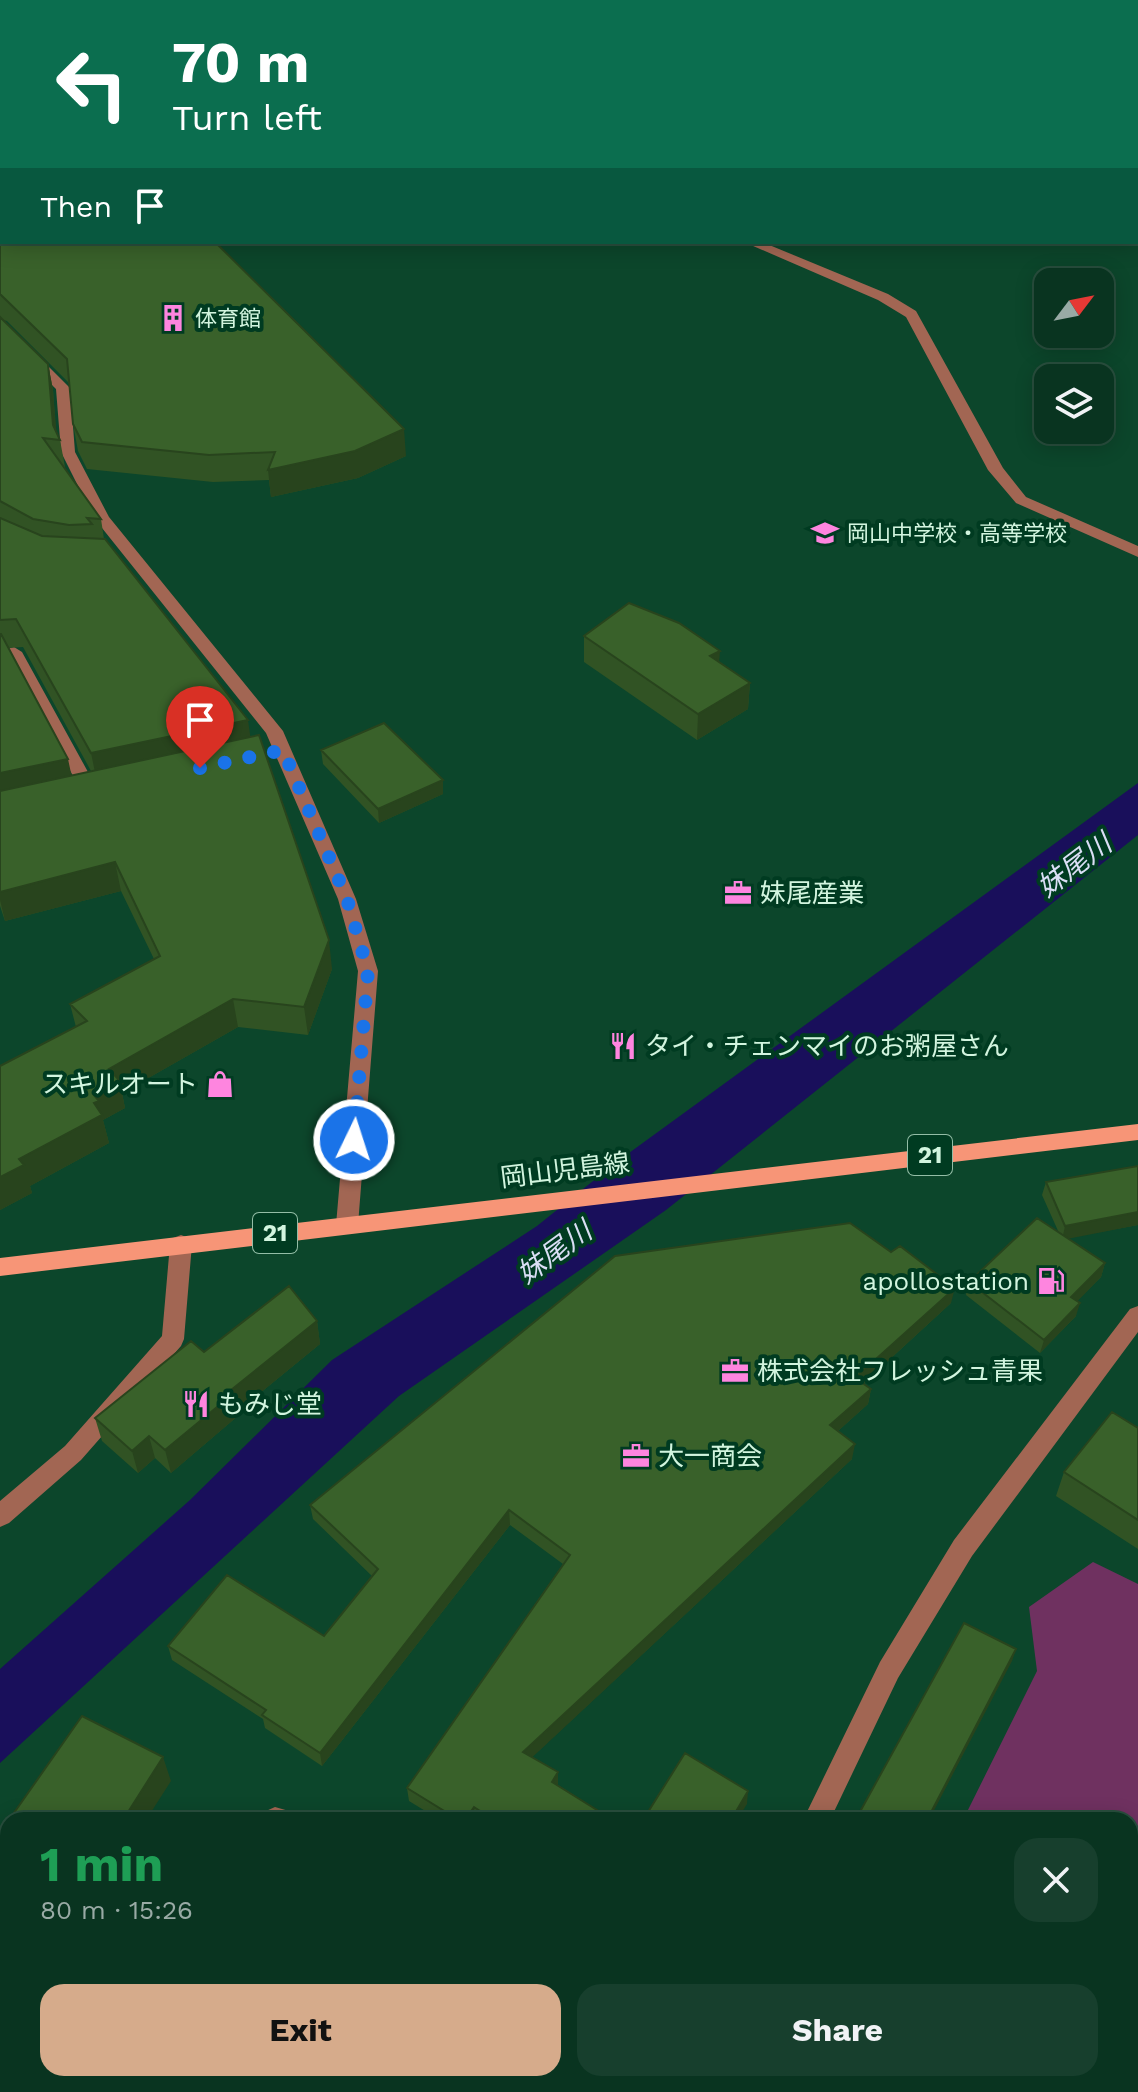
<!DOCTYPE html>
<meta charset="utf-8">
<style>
:root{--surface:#093420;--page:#173f2d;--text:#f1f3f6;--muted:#99aaa5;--line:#294f3e;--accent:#d6ab8b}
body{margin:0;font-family:"Work Sans","Noto Sans JP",sans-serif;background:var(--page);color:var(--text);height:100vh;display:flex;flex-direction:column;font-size:30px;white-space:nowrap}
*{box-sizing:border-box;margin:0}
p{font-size:26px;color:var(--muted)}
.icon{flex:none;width:44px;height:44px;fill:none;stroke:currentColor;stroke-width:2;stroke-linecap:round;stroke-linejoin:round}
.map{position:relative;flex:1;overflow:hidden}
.sheet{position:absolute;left:0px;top:1812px;width:1138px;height:280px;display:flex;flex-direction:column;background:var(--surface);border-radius:24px 24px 0 0;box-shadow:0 4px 20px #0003,0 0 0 2px var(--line)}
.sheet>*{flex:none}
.guide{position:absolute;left:0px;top:0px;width:1138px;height:244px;box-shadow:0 4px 20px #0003,0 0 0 2px var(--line);background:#0b6e4f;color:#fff;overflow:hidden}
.needle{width:52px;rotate:58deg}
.buttons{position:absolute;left:1034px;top:268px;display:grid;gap:16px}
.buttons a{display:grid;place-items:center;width:80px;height:80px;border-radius:16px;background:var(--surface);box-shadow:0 4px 20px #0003,0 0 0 2px var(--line);font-size:40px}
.pin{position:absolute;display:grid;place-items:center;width:68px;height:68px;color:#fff;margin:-82px -34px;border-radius:50% 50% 50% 0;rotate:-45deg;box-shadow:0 0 8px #0007}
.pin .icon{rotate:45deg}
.me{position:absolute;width:88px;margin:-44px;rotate:4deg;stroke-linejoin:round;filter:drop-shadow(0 0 6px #0008)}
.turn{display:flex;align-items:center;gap:28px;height:168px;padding:0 40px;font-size:36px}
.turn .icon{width:104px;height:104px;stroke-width:2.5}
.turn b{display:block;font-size:56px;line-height:68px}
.then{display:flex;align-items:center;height:76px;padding:0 40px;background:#0003;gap:16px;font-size:30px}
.round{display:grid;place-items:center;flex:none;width:84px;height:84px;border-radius:24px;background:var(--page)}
.head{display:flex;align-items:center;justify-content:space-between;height:136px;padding:0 40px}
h1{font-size:48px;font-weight:700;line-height:60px;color:#1e9e55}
.button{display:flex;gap:16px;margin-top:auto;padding:16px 40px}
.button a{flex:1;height:92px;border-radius:24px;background:var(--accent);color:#111;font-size:32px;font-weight:700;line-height:92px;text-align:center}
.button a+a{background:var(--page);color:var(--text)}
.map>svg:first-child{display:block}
.green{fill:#6f3160}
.water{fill:#190f5b}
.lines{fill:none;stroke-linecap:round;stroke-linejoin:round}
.lane{fill:#a26653;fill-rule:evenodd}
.street{fill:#a26653;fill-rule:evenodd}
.primary{fill:#f79577;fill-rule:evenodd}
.wall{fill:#315324;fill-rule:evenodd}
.shaded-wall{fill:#28441d}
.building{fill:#39612a;stroke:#28441d;stroke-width:2}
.route{stroke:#1a73e8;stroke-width:14;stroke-dasharray:0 25.2}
.labels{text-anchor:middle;stroke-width:8;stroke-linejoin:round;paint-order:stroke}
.far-poi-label{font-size:22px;fill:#d2f5df;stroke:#003b21;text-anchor:start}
.shield{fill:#003b21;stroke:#93bda6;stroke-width:2}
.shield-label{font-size:24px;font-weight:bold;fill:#d2f5df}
.poi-label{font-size:26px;fill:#d2f5df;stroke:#003b21;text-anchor:start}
.street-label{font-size:26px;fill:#d2f5df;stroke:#003b21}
.water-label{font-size:28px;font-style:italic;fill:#dadef5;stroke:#003b21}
</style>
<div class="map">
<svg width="1138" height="2092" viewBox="0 0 1138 2092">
<rect width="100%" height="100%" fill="#0c462b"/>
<!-- green -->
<path class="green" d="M 1093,1562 L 1138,1584 L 1138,2092 L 1061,2092 L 1061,2084 L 1130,2084 L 1130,1820 L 963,1820 L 1037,1671 L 1029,1607 Z"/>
<!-- water -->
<path class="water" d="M 1138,783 L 1138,835 L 666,1210 L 399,1396 L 0,1763 L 0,1669 L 190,1500 L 332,1360 L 537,1226 L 618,1161 Z"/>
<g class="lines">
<!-- lane -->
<path class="lane" d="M 181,1235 L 189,1238 L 192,1244 L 184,1339 L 181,1346 L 81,1460 L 9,1523 L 0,1527 L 0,1501 L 65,1446 L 162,1336 L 170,1244 L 173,1238 Z"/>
<!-- street -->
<path class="street" d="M 744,242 L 762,242 L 888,294 L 916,311 L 1003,468 L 1026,497 L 1138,546 L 1138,557 L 1016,503 L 988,470 L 906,317 L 878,300 Z
M 0,322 L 5,323 L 70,388 L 75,452 L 109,517 L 283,731 L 356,899 L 378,971 L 358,1225 L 355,1231 L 347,1233 L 339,1231 L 336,1225 L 358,971 L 338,899 L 266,733 L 94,518 L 61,452 L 56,389 L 0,334 Z
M 14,647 L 22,652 L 99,792 L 96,796 L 84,796 L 9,659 L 0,661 L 0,651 Z
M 1138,1306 L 1138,1332 L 972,1556 L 898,1678 L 830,1820 L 803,1820 L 880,1662 L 954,1540 L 1130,1309 Z
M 275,1807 L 289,1811 L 293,1820 L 262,1820 L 266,1811 Z
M 108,2084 L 138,2084 L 135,2092 L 104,2092 Z
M 699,2084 L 727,2084 L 726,2092 L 696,2092 Z"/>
<!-- primary -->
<path class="primary" d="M 1138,1124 L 1138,1140 L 0,1276 L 0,1258 Z"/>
</g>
<!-- wall -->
<path class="wall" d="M 158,0 L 564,0 L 564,1 L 559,2 L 158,2 Z
M 735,0 L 1053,0 L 1052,2 L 736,2 Z
M 0,89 L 406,456 L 358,478 L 271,497 L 269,480 L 213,482 L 87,469 L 78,451 L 73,424 L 69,383 L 7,321 L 3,320 L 48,364 L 53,390 L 56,433 L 60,440 L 65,467 L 63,467 L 101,519 L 104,539 L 251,737 L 332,969 L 308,1035 L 238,1027 L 122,1093 L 125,1108 L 103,1120 L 109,1143 L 30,1186 L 32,1193 L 0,1210 L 0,1066 L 76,1027 L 70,1004 L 154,959 L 121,891 L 5,921 L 0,906 ZM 23,647 L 91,771 L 72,776 L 8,648 Z
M 584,636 L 750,683 L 748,709 L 697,740 L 584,662 Z
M 321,750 L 443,794 L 379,823 L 323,764 Z
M 1138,1166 L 1138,1225 L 1067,1238 L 1105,1263 L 1101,1277 L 1077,1301 L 1076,1316 L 1040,1353 L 966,1295 L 969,1282 L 1059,1233 L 1042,1195 L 1046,1182 Z
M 951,1303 L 863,1384 L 871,1389 L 868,1404 L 838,1431 L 852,1459 L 532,1757 L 558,1772 L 558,1785 L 613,1820 L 440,1820 L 409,1801 L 407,1788 L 563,1564 L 510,1525 L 322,1766 L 265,1728 L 263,1719 L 172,1660 L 168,1646 L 324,1636 L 372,1576 L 313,1519 L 310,1505 Z
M 317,1321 L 320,1344 L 238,1411 L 239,1415 L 171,1473 L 155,1458 L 138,1473 L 102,1441 L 95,1418 L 204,1352 Z
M 1138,1428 L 1138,1549 L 1056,1496 L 1064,1472 Z"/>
<!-- shaded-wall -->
<path class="shaded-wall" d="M 481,0 L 564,0 L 564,1 L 559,2 L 474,2 Z
M 817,0 L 889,0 L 889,2 L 806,2 Z
M 1138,51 L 1138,67 L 1136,67 L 1136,52 Z
M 1136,146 L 1138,146 L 1138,163 L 1136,163 Z
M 48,364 L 53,390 L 57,439 L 53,425 Z
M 404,429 L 406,456 L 358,478 L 271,497 L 268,470 Z
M 720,651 L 718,677 L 710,656 Z
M 750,683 L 748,709 L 697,740 L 698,714 Z
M 248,720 L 252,748 L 97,782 L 91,753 Z
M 68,759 L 74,787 L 0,803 L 0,773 Z
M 443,780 L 443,794 L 379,823 L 378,809 Z
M 115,862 L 121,891 L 5,921 L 0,900 L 0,892 Z
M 329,940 L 332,969 L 308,1035 L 304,1007 Z
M 233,999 L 238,1027 L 122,1093 L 125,1108 L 103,1120 L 109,1143 L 30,1186 L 32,1193 L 0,1210 L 0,1177 L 93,1094 L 109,1069 Z
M 1138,1212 L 1138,1225 L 1062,1240 L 1065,1226 Z
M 1105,1263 L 1101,1277 L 1068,1311 L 1071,1297 Z
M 955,1288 L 951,1303 L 853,1393 L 855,1378 Z
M 1080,1303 L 1076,1316 L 1040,1353 L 1044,1340 Z
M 317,1321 L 320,1344 L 238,1411 L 239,1415 L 171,1473 L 165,1450 L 231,1390 Z
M 871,1389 L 868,1404 L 828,1440 L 830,1425 Z
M 149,1436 L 155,1458 L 138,1473 L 132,1451 Z
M 855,1444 L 852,1459 L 524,1765 L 523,1752 Z
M 509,1510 L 510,1525 L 322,1766 L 320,1753 Z
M 1016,1649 L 1012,1661 L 929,1820 L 927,1820 Z
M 163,1757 L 171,1781 L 146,1820 L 123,1820 Z
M 558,1772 L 558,1786 L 552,1782 Z
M 748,1791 L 747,1804 L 737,1820 L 731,1820 Z
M 474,1807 L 475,1820 L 465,1820 Z
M 8,1994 L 8,2032 L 0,2045 L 0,2006 Z
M 570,2084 L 578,2084 L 574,2092 L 566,2092 Z"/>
<!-- building -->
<path class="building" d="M 180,0 L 481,0 L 474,2 L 172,2 Z
M 740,0 L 817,0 L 806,2 L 740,2 Z
M 908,0 L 1041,0 L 1046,2 L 911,2 Z
M 1136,39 L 1138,40 L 1138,51 L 1136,52 Z
M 2,88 L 2,242 L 215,242 L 404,429 L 355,451 L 268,470 L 275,452 L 209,455 L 82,442 L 73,424 L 67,359 L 0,294 L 0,89 Z
M 1136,100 L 1138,101 L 1138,146 L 1136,146 Z
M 0,317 L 48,364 L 53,425 L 60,440 L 43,438 L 101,519 L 87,518 L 92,524 L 69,525 L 33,519 L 0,501 Z
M 0,518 L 42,536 L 105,539 L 248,720 L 91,753 L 16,619 L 0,620 Z
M 629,603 L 679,623 L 720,651 L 710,656 L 750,683 L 698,714 L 584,636 Z
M 0,634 L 1,634 L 68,759 L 0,773 Z
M 384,723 L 443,780 L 378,809 L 321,750 Z
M 259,735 L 329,940 L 304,1007 L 233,999 L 109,1069 L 119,1080 L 93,1094 L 99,1101 L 94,1103 L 102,1115 L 19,1159 L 24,1165 L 0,1177 L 0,1066 L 87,1021 L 70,1004 L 160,956 L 115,862 L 0,892 L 0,791 Z
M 1138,1166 L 1138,1212 L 1065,1226 L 1046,1182 Z
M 1037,1218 L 1105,1263 L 1071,1297 L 1080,1303 L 1044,1340 L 969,1282 Z
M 850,1223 L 891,1252 L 900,1246 L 955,1288 L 855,1378 L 871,1389 L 830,1425 L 855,1444 L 523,1752 L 558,1772 L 552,1782 L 613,1820 L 494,1820 L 474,1807 L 465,1820 L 459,1820 L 407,1788 L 570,1555 L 509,1510 L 320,1753 L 262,1715 L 266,1710 L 168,1646 L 227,1575 L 324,1636 L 378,1569 L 310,1505 L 615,1256 Z
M 289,1286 L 317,1321 L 231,1390 L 234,1393 L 165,1450 L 149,1436 L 132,1451 L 95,1418 L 191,1341 L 204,1352 Z
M 1112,1412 L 1138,1428 L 1138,1520 L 1064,1472 Z
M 964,1623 L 1016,1649 L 927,1820 L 856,1819 Z
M 82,1716 L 163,1757 L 123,1820 L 9,1820 Z
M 685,1753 L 748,1791 L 731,1820 L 643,1820 Z
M 8,1822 L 8,1994 L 0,2006 L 0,1833 Z
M 263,2084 L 570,2084 L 566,2092 L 258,2092 Z
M 773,2084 L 1039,2084 L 1039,2092 L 770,2092 Z"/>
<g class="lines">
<!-- route -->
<path class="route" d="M 200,768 L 283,750 L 347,899 L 368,971 L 354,1140"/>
</g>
<!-- icons -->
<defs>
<g id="building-bare" transform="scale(2.16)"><path d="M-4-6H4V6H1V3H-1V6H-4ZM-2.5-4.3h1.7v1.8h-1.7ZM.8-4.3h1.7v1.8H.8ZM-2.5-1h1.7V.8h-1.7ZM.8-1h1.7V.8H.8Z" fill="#fe85df" stroke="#003b21" stroke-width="2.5" paint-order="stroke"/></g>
<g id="school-bare" transform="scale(2.16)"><path d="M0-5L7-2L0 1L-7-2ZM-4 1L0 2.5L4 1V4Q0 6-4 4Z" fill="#fe85df" stroke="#003b21" stroke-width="2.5" paint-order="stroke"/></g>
<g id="office-bare" transform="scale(2.16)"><path d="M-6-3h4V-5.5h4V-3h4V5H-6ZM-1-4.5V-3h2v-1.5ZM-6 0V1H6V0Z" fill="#fe85df" stroke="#003b21" stroke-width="2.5" paint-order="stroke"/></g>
<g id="restaurant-bare" transform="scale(2.16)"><path d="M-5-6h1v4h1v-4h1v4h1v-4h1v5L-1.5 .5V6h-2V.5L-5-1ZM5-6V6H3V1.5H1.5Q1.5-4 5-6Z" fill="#fe85df" stroke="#003b21" stroke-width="2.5" paint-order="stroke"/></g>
<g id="shop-bare" transform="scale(2.16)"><path d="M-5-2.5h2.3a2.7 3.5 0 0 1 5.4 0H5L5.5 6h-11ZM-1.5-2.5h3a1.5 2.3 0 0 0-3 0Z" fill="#fe85df" stroke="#003b21" stroke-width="2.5" paint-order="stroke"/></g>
<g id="fuel-bare" transform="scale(2.16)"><path d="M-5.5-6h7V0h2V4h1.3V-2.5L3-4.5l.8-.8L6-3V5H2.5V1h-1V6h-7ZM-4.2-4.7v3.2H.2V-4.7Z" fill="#fe85df" stroke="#003b21" stroke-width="2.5" paint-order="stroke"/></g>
</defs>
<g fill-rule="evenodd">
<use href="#building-bare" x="173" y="318"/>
<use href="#school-bare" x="825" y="533"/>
<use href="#office-bare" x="738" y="893"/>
<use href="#restaurant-bare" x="623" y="1046"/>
<use href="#shop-bare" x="220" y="1084"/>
<use href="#fuel-bare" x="1051" y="1281"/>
<use href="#office-bare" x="735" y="1371"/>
<use href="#restaurant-bare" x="196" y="1404"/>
<use href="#office-bare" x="636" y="1456"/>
</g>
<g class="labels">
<!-- far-poi labels -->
<g class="far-poi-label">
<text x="195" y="326">体育館</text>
<text x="847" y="541">岡山中学校・高等学校</text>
</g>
<!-- shield labels -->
<g class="shield">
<rect x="908" y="1135" width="44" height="40" rx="6"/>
<rect x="253" y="1213" width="44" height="40" rx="6"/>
</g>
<g class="shield-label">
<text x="930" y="1163">21</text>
<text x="275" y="1241">21</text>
</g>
<!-- poi labels -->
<g class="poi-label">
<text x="760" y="902">妹尾産業</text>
<text x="645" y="1055">タイ・チェンマイのお粥屋さん</text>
<text x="198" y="1093" text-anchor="end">スキルオート</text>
<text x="1029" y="1290" text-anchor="end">apollostation</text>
<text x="757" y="1380">株式会社フレッシュ青果</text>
<text x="218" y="1413">もみじ堂</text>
<text x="658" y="1465">大一商会</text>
</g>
<!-- street labels -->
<g class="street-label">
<text transform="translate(565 1170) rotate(-7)" y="9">岡山児島線</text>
</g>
<!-- water labels -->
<g class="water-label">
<text transform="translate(1074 865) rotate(-37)" y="10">妹尾川</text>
<text transform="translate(554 1252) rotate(-36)" y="10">妹尾川</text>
</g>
</g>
</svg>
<div class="buttons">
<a><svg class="needle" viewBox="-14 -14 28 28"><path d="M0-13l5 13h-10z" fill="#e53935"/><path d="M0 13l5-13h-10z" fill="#99aaa5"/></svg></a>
<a><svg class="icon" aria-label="layers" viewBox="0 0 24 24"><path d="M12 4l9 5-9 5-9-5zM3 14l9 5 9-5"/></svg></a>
</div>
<div class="pin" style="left:200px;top:768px;background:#d93025"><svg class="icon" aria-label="arrive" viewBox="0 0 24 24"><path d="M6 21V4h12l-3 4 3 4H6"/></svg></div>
<svg class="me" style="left:354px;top:1140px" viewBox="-20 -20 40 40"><circle r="17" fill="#1a73e8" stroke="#fff" stroke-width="3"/><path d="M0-11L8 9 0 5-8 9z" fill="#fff"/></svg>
<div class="guide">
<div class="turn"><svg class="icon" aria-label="left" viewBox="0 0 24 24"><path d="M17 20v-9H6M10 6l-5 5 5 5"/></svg><div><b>70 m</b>Turn left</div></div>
<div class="then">Then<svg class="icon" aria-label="arrive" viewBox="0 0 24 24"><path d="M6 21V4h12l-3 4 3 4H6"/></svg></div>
</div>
<section class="sheet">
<div class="head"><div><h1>1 min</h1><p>80 m · 15:26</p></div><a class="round"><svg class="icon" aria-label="close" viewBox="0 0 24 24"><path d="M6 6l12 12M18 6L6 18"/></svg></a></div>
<div class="button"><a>Exit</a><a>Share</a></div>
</section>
</div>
